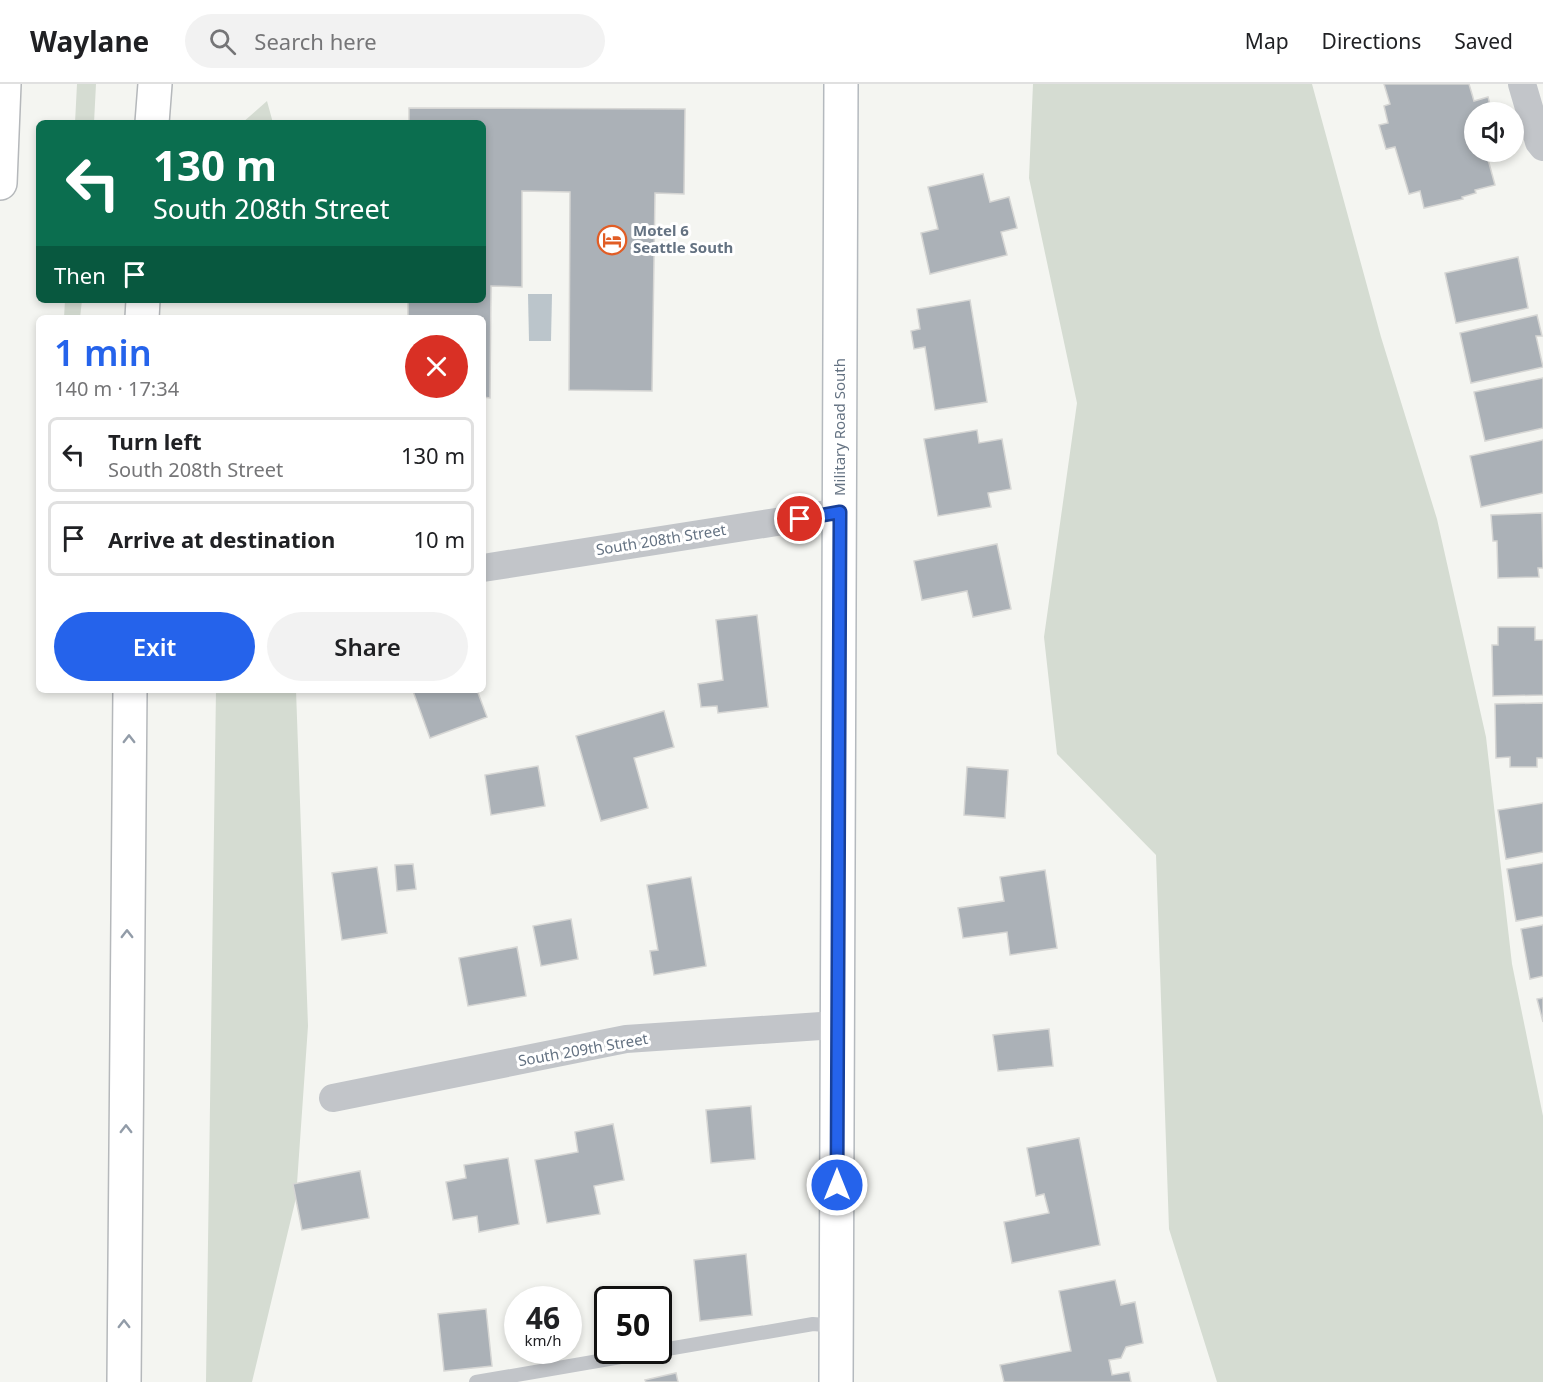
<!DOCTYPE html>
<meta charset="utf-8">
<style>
:root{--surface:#fff;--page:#f2f2f2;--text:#202124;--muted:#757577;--line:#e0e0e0;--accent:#2563eb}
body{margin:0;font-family:"Noto Sans",sans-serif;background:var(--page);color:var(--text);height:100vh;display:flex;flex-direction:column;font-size:22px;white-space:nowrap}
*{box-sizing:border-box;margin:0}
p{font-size:20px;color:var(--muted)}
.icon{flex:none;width:33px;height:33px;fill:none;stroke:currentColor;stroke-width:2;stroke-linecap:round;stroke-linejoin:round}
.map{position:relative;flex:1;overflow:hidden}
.details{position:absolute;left:36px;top:231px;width:450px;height:378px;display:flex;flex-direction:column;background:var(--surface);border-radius:9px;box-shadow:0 3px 9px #0003}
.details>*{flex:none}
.top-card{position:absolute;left:36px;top:36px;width:450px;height:183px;border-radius:9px;box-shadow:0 3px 9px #0003;background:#0b6e4f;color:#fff;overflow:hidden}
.tools{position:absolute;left:1464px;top:18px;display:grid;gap:12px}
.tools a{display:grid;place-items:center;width:60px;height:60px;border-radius:50%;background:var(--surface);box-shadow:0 3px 9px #0003;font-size:30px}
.speed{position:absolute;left:504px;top:1202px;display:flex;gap:12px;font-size:30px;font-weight:700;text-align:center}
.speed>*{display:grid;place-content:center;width:78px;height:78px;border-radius:50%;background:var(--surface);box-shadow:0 3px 9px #0003;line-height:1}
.speed small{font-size:15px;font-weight:400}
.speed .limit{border:3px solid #111;border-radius:9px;background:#fff;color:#111}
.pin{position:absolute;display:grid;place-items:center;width:51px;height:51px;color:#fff;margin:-26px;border:3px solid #fff;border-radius:50%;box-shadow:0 2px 6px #0007}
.me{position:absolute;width:66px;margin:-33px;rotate:0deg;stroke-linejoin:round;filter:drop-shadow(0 0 4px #0008)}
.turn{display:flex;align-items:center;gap:21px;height:126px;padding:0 18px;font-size:27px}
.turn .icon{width:78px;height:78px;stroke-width:2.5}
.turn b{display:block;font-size:42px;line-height:51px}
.then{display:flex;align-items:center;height:57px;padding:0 18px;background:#0003;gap:12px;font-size:22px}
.round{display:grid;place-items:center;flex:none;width:63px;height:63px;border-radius:32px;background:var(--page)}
.summary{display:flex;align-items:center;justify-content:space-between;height:102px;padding:0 18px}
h1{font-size:36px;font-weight:600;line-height:45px;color:var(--accent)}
.button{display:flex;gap:12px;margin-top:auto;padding:12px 18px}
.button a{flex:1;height:69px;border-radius:36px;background:var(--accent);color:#fff;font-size:24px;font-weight:600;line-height:69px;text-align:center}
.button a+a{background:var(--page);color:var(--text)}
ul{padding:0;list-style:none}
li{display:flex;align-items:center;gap:18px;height:75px;margin:0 12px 9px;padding:0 6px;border:3px solid var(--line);border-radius:9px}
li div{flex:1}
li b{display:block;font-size:22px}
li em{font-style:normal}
header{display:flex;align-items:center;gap:36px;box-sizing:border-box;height:84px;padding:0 30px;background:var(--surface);border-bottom:2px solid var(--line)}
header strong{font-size:28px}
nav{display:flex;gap:33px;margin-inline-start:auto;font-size:21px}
.search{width:420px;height:54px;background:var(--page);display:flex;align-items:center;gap:15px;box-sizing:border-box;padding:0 21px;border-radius:33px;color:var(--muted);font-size:22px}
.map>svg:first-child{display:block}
.green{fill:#d5dcd2}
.water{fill:#bbc5cb}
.building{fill:#abb1b7;stroke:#d6d6d4;stroke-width:1.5}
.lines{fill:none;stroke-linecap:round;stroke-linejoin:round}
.secondary-casing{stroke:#b4b9be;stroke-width:36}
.highway-casing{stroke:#b5b8bb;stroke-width:36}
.lane{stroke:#c2c5c9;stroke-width:14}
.street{stroke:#c2c5c9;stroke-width:28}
.secondary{stroke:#fff;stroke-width:33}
.highway{stroke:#fff;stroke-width:33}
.oneway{stroke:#929ca8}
.route-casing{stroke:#184099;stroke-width:15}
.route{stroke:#2563eb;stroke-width:10}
.labels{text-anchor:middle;stroke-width:6;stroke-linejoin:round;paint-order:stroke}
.poi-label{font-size:15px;font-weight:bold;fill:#647282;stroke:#fff;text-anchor:start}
.street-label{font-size:15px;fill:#647282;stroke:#fff}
</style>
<header>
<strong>Waylane</strong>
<div class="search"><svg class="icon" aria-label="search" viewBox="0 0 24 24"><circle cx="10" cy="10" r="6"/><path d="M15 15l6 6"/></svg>Search here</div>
<nav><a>Map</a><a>Directions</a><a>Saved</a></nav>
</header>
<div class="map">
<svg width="1543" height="1298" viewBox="0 0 1543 1298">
<rect width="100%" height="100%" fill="#f4f5f1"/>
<!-- green -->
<path class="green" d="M 77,0 L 96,0 L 94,39 L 75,39 Z
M 1033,0 L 1312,0 L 1381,253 L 1437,435 L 1486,653 L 1512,880 L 1543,1032 L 1543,1298 L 1217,1298 L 1169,1145 L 1156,771 L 1057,670 L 1044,553 L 1077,319 L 1029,94 Z
M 267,17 L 273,39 L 242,39 Z
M 65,216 L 82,216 L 80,234 L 64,234 Z
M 216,606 L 296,606 L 308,942 L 296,1114 L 252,1298 L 206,1298 Z"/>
<!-- water -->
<path class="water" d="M 528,210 L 552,210 L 551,257 L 529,257 Z"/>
<!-- building -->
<path class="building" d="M 1384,0 L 1469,0 L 1474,17 L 1488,13 L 1492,28 L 1474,28 L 1474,68 L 1486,68 L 1495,101 L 1475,106 L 1476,109 L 1462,113 L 1463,115 L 1424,124 L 1420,107 L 1409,110 L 1395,63 L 1386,65 L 1379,41 L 1388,39 L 1384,22 L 1390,20 Z
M 409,24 L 685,25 L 684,110 L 655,109 L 652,307 L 569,306 L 570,108 L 522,107 L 522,203 L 491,202 L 490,314 L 483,313 L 483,234 L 408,234 L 408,216 L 483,216 L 483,39 L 409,39 Z
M 983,90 L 990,118 L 1009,113 L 1017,144 L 1001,148 L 1007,171 L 930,190 L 921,149 L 938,145 L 928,103 Z
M 1518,173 L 1528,224 L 1456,239 L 1445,189 Z
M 970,216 L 987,318 L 935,326 L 925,263 L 914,265 L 911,247 L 920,245 L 917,225 Z
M 1537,231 L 1542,252 L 1536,252 L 1543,283 L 1471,299 L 1460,249 Z
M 1543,294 L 1543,344 L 1485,357 L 1474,308 Z
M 977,346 L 979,359 L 1002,355 L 1011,405 L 988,409 L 991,423 L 938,432 L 924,355 Z
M 1543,356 L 1543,409 L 1481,423 L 1470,372 Z
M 1542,429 L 1543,484 L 1538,484 L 1539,493 L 1498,494 L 1497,457 L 1493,457 L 1491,431 Z
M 997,460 L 1011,525 L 973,533 L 967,507 L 922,516 L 914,477 Z
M 757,531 L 768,623 L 718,629 L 717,622 L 701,623 L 698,600 L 723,596 L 716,536 Z
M 1498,543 L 1535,543 L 1535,556 L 1543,556 L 1543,611 L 1493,612 L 1492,561 L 1498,561 Z
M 416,606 L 477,606 L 487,633 L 430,654 L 413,607 Z
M 1543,619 L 1543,674 L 1537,674 L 1537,683 L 1510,683 L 1510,673 L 1496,674 L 1495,620 Z
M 664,627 L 674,663 L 634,674 L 648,724 L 601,737 L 576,652 Z
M 538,682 L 545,722 L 491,731 L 485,691 Z
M 967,683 L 1008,686 L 1005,734 L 964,731 Z
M 1543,719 L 1543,768 L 1506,775 L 1498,726 Z
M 1543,779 L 1543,832 L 1516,837 L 1507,785 Z
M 413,780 L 416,805 L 397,807 L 395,781 Z
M 377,783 L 387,849 L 342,856 L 332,789 Z
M 1045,786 L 1057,864 L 1010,871 L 1007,848 L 963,854 L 958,824 L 1004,817 L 1000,793 Z
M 691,793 L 706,882 L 654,891 L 650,867 L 658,866 L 647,801 Z
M 571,835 L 578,875 L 541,882 L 533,842 Z
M 1543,841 L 1543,892 L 1530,895 L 1521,845 Z
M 517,863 L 526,912 L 468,922 L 459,874 Z
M 1543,914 L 1543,938 L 1537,915 Z
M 1049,945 L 1053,982 L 998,987 L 993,951 Z
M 751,1022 L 755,1075 L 711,1079 L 706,1026 Z
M 613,1040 L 624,1096 L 594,1102 L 600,1130 L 547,1139 L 535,1076 L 578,1068 L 575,1048 Z
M 1079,1054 L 1100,1161 L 1012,1179 L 1004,1138 L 1049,1129 L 1044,1110 L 1036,1112 L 1027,1064 Z
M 508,1074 L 519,1140 L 479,1148 L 477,1132 L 453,1136 L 446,1098 L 466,1094 L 464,1081 Z
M 360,1087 L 369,1134 L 302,1146 L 293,1100 Z
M 746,1170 L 752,1231 L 700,1237 L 694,1176 Z
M 1115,1196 L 1121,1221 L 1135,1218 L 1143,1259 L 1126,1263 L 1121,1274 L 1109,1276 L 1112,1291 L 1129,1288 L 1131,1298 L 1004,1298 L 1000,1281 L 1071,1267 L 1059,1207 Z
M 486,1225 L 492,1282 L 444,1287 L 438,1230 Z
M 676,1289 L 678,1298 L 646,1298 L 645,1296 Z"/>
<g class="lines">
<!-- secondary casing -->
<g class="secondary-casing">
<path id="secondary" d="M 836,1298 L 841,0"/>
</g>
<!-- highway casing -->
<g class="highway-casing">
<path id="highway" d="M 152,39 L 155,0
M 0,99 L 4,0
M 142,234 L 143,216
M 124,1298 L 130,606"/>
</g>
<!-- lane -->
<path class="lane" d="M 476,1298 L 813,1240 L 836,1242"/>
<!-- street -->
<path class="street" d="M 1522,0 L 1539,58 L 1543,63
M 483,484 L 840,428
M 333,1014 L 626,955 L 836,941"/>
<!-- secondary -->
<use href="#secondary" class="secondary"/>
<!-- highway -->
<use href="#highway" class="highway"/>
</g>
<!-- one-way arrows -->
<defs><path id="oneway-chevron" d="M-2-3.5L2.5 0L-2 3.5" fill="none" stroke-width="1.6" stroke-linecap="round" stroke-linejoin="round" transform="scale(1.5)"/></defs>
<g class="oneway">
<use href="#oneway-chevron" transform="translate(129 655) rotate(-90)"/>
<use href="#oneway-chevron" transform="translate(127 850) rotate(-90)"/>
<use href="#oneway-chevron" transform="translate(126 1045) rotate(-90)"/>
<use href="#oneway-chevron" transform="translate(124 1240) rotate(-90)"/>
</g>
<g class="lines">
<!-- route casing -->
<g class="route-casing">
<path id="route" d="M 800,435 L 840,428 L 837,1101"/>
</g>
<!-- route -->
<use href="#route" class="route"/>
</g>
<!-- icons -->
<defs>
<g id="hotel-ring" transform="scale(1.5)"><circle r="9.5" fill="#fff" stroke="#e15d25" stroke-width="1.5"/><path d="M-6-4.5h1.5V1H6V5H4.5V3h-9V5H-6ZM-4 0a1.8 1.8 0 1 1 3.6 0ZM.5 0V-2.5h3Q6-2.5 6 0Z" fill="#e15d25"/></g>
</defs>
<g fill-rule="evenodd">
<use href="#hotel-ring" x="612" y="156"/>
</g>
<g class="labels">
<!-- poi labels -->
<g class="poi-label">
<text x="633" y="152">Motel 6<tspan x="633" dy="17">Seattle South</tspan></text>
</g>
<!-- street labels -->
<g class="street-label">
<text transform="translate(840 343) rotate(-90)" y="5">Military Road South</text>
<text transform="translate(661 456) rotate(-9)" y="5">South 208th Street</text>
<text transform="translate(583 966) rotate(-10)" y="5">South 209th Street</text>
</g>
</g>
</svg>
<div class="tools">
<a><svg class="icon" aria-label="sound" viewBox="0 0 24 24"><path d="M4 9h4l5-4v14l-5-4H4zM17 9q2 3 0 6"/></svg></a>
</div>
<div class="speed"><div>46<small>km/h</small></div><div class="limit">50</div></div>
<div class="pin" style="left:800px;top:435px;background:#d93025"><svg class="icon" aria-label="arrive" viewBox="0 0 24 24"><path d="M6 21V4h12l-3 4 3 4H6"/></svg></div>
<svg class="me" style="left:837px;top:1101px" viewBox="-20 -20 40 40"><circle r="17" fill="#2563eb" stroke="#fff" stroke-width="3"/><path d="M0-11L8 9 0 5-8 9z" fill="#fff"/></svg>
<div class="top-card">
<div class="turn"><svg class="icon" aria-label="left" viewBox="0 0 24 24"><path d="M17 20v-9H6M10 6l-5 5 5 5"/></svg><div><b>130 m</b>South 208th Street</div></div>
<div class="then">Then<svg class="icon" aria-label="arrive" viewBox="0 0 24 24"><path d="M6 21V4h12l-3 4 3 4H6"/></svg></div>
</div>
<section class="details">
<div class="summary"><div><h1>1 min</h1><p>140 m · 17:34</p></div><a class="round" style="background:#d93025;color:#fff"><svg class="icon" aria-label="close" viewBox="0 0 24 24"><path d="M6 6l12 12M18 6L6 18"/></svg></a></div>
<ul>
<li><svg class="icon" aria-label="left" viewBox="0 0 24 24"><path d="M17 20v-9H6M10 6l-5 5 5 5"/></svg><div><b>Turn left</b><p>South 208th Street</p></div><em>130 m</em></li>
<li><svg class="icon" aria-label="arrive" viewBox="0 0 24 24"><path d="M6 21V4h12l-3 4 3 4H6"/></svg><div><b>Arrive at destination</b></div><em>10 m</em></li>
</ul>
<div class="button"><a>Exit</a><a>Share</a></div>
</section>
</div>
